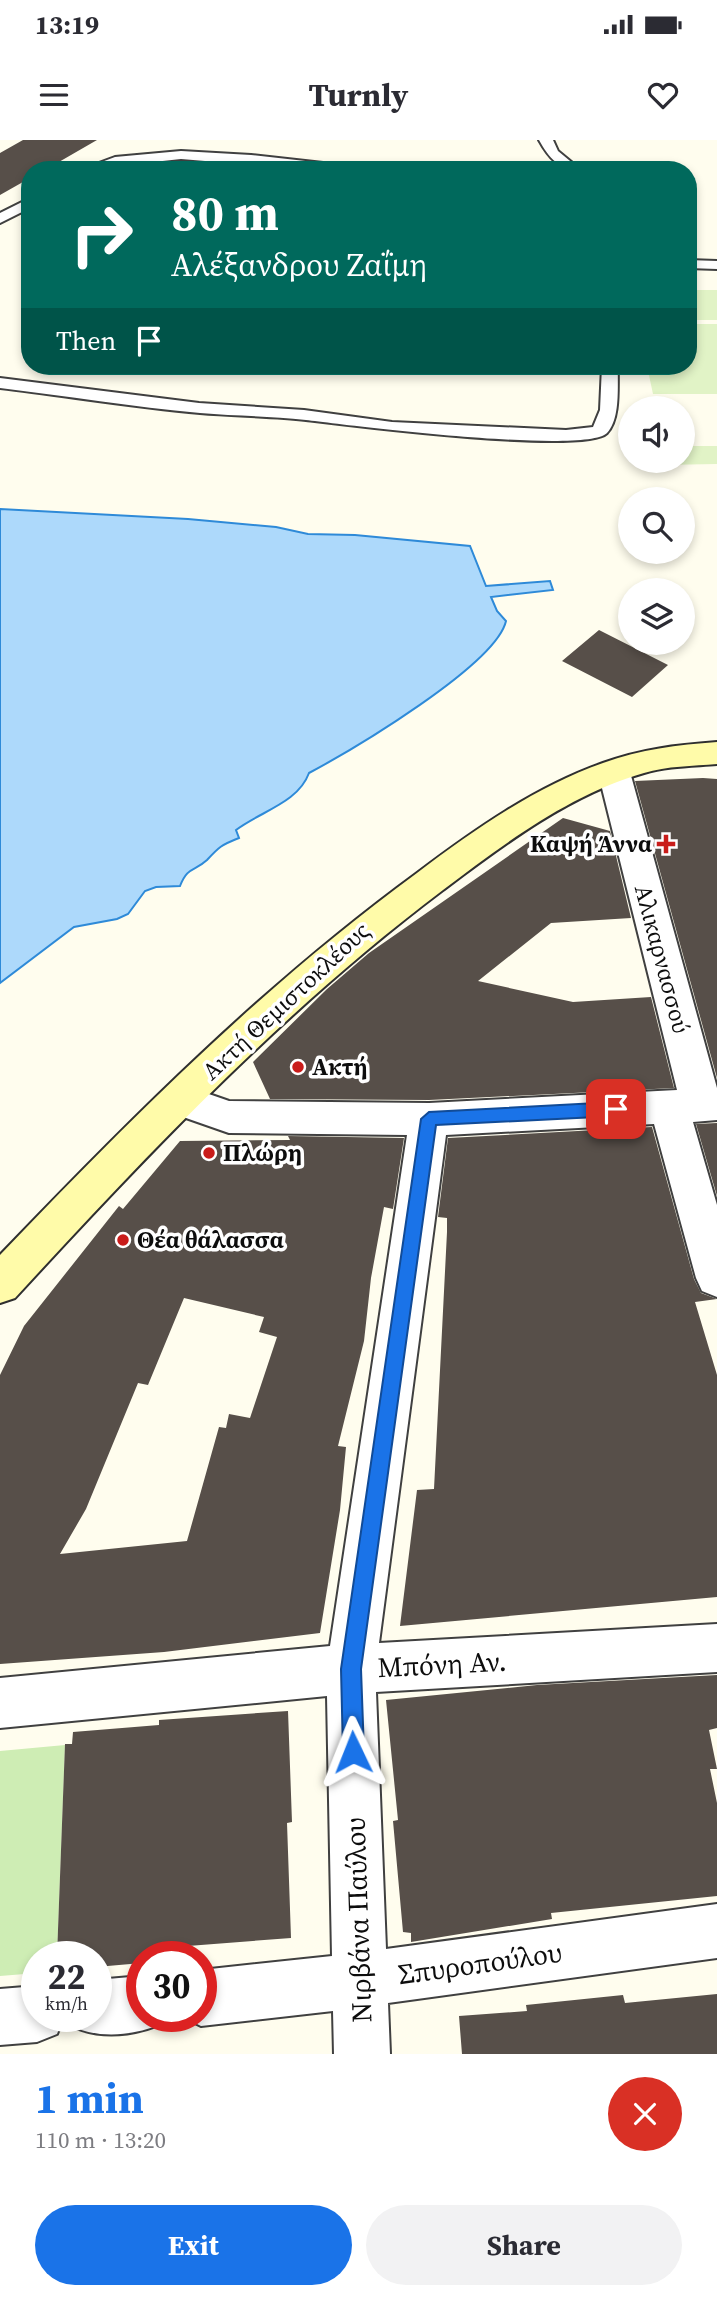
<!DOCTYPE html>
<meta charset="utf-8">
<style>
:root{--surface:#fff;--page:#f2f2f3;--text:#2b2b33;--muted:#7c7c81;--accent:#1a73e8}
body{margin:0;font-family:"Source Serif 4",serif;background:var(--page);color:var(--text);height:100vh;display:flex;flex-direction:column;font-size:26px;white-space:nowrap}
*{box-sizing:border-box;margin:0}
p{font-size:23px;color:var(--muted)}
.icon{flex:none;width:38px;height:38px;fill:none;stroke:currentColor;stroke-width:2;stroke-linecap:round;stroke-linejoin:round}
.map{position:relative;height:1914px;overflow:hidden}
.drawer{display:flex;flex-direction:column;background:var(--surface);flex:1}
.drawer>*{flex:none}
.banner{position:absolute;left:21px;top:21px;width:676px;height:214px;border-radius:28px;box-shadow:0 4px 10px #0003;background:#00695c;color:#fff;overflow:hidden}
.tools{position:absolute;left:618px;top:256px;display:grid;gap:14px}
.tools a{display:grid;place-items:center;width:77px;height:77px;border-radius:50%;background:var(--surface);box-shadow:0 4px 10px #0003;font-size:35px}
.speed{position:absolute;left:21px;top:1801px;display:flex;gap:14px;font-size:35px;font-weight:700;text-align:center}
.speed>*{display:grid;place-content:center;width:91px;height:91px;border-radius:50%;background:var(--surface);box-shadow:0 4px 10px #0003;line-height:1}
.speed small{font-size:18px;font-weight:400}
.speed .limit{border:10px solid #d22;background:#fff;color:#111}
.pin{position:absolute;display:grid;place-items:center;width:60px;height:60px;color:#fff;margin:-30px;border-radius:14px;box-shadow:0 4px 10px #0006}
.me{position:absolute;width:77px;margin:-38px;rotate:358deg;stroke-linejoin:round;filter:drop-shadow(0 0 5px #0008)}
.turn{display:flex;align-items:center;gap:24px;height:147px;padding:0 35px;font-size:32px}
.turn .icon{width:91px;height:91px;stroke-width:2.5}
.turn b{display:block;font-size:49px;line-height:60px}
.then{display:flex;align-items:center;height:66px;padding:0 35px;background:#0003;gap:14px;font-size:26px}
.round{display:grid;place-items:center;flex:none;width:74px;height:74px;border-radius:37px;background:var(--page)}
.overview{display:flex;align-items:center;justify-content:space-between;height:119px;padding:0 35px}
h1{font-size:42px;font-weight:700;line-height:52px;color:var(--accent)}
.cta{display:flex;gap:14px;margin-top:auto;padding:14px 35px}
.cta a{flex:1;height:80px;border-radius:42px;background:var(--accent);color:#fff;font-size:28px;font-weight:700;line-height:80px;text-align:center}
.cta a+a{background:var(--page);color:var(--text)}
.status{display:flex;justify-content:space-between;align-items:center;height:49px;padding:0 35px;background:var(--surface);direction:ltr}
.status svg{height:19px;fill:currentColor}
header{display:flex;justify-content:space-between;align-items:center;height:91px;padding:0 35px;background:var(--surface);font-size:32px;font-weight:700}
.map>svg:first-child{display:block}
.green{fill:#ceedb4}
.pitch{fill:#e1f3c6}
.water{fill:#add9fb;stroke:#2e8ad8;stroke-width:2}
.building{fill:#574f49;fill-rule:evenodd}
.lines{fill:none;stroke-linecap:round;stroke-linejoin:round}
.service-casing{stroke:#404040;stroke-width:4}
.minor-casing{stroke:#404040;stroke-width:4}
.secondary-casing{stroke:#2f2f2f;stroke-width:4}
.service{fill:#fff;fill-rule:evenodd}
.minor{fill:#fff;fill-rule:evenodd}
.secondary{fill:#fffba9;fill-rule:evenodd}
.route{fill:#1a73e8;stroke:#114b97;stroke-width:2}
.poi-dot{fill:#c91c1a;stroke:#fff;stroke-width:2.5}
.labels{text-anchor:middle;stroke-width:7;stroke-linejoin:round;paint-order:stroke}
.poi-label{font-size:24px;font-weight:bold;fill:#0d0d0d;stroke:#fff;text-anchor:start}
.street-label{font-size:24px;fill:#0d0d0d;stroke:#fff}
.near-street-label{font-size:28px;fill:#0d0d0d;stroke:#fff}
</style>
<div class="status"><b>13:19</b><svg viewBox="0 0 49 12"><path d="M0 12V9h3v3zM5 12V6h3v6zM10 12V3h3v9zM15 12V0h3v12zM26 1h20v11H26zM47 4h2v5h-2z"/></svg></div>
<header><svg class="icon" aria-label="menu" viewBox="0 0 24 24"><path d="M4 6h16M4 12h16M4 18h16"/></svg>Turnly<svg class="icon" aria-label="heart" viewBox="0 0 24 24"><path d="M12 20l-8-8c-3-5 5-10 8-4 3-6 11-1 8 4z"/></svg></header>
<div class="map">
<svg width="717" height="1914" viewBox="0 0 717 1914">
<rect width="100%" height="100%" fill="#fffdee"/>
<!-- green -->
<path class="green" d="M 65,1605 L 57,1816 L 37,1816 L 37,1833 L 0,1836 L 0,1611 Z"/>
<!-- pitch -->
<path class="pitch" d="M 688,150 L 717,150 L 717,180 L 688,180 Z
M 688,184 L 717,184 L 717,254 L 653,254 L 647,226 L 688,226 Z
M 683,306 L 717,306 L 717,324 L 662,325 L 660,320 L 682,320 Z"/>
<!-- water -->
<path class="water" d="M 0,369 L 188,379 L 276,387 L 308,394 L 355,395 L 470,406 L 486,446 L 550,441 L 553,450 L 491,457 L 497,471 L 506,481 C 496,525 352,610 309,633 C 298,663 261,671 236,690 L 239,698 C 221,705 219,707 207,720 C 194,732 188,726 180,746 L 156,747 L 145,751 L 128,774 L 117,779 L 74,787 L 0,843 Z"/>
<!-- building -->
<path class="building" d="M 23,0 L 97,0 L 45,30 L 30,30 L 30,38 L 0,55 L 0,13 Z
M 599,490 L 668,525 L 632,557 L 562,521 Z
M 703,638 L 717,639 L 717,938 L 635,641 Z
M 563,678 L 610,691 L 631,778 L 551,783 L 478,841 L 573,862 L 651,857 L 674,948 L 429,960 L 270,959 L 253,922 L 327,849 L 369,813 Z
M 717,983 L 717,1056 L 696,984 Z
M 652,987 L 694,1139 L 701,1153 L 717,1159 L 695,1162 L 717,1235 L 717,1457 L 400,1486 L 417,1350 L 434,1349 L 447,1092 L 447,1078 L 438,1077 L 448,998 Z
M 288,996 L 404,998 L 393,1069 L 384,1067 L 371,1138 L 364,1201 L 338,1306 L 346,1307 L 340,1370 L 320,1493 L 164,1512 L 0,1524 L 0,1235 L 24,1186 L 119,1066 L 123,1069 L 180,1001 L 290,1000 ZM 184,1158 L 264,1177 L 259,1192 L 277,1197 L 250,1278 L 229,1274 L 226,1288 L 219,1287 L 187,1401 L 60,1414 L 86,1369 L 138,1243 L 148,1245 Z
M 717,1535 L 717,1588 L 709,1590 L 717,1629 L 710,1629 L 717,1663 L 717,1756 L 551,1773 L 552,1779 L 411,1802 L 411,1793 L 403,1792 L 393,1681 L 398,1680 L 386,1560 L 537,1545 Z
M 288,1571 L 292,1682 L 287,1683 L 291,1798 L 149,1809 L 149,1816 L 142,1816 L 142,1823 L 96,1827 L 96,1816 L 57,1816 L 65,1604 L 72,1604 L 73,1592 L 159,1585 L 159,1580 Z
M 717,1854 L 717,1914 L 462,1914 L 459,1876 L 527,1871 L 526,1865 L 623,1855 L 625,1863 Z"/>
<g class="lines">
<!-- service casing -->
<g class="service-casing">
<path id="service" d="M 539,0 L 553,0 L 558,11 L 581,30 C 559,30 549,18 539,0 Z
M 181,11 L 251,15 L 350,26 L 357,30 L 313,30 L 181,19 L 80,30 L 115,17 Z
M 30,58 L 30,68 L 0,83 L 0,73 Z
M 688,120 L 717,121 L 717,129 L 688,128 Z
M 602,226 L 618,226 C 617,245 621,278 607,293 C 585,315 347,285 306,280 C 271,276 235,276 200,273 C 133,267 67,256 0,248 L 0,238 L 199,263 L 304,270 L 392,282 L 566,290 L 593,287 L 600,270 Z"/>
</g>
<!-- minor casing -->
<g class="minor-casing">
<path id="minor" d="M 614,621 L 625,624 L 630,632 L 717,948 L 717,980 L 693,982 L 717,1065 L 717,1157 L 702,1151 L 696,1138 L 654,984 L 446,995 L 379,1503 L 717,1484 L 717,1532 L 376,1552 L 386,1809 L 717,1764 L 717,1818 L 388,1863 L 390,1914 L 334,1914 L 333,1871 L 201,1886 L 181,1876 L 201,1876 L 201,1830 L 332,1816 L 327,1556 L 0,1588 L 0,1538 L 330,1506 L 407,995 L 229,993 L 166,971 L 161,960 L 166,949 L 180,944 L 229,961 L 429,963 L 677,950 L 598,632 L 603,624 Z
M 142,1836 L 142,1876 L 165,1876 L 162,1884 C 134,1895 104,1899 76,1888 L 72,1876 L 96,1876 L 96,1840 Z
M 37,1846 L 37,1876 L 64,1876 L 57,1894 L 37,1902 L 0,1905 L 0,1849 Z"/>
</g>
<!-- secondary casing -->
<g class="secondary-casing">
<path id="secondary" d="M 717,602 L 717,624 C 693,626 667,626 644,633 C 570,654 504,704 443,750 C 285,869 149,1012 15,1158 L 0,1163 L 0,1115 C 131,978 264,845 417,733 C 474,690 535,647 603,623 C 641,609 677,605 717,602 Z"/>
</g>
<!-- service -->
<use href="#service" class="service"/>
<!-- minor -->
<use href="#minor" class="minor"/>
<!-- secondary -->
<use href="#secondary" class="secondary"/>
</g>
<!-- route -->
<path class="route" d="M 616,962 L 624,969 L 616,976 L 436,985 L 361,1529 L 364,1612 L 361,1620 L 353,1623 L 346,1620 L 343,1612 L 341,1529 L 421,979 L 429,972 Z"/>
<!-- markers -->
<g class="poi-dot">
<path d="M662.5 693.5h7v7h7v7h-7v7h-7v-7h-7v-7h7z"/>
<circle cx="298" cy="927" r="7"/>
<circle cx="209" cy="1013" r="7"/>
<circle cx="123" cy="1100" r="7"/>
</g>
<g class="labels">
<!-- poi labels -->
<g class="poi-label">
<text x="652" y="712" text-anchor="end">Καψή Άννα</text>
<text x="312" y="935">Ακτή</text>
<text x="223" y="1021">Πλώρη</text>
<text x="137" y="1108">Θέα θάλασσα</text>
</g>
<!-- street labels -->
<g class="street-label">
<text transform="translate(662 819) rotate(75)" y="8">Αλικαρνασσού</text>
<text transform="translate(286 861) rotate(-43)" y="8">Ακτή Θεμιστοκλέους</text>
</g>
<!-- near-street labels -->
<g class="near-street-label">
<text transform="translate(442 1524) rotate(-3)" y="10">Μπόνη Αν.</text>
<text transform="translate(358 1780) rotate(-92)" y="10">Νιρβάνα Παύλου</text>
<text transform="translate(480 1823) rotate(-8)" y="10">Σπυροπούλου</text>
</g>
</g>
</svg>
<div class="tools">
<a><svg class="icon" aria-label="sound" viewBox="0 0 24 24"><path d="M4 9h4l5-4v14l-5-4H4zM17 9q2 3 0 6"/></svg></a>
<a><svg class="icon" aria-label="search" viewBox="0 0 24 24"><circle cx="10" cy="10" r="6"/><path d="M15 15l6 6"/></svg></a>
<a><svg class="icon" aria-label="layers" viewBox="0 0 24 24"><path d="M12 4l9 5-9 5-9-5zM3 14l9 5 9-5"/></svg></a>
</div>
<div class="speed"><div>22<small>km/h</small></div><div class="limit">30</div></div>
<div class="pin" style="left:616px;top:969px;background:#d93025"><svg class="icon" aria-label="arrive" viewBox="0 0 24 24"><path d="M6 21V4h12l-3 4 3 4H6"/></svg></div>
<svg class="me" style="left:353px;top:1612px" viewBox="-20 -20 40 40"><path d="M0-17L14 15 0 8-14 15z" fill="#1a73e8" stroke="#fff" stroke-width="4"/></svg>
<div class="banner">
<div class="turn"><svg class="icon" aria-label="right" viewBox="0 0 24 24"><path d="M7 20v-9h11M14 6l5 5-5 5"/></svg><div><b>80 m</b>Αλέξανδρου Ζαΐμη</div></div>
<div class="then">Then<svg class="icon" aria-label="arrive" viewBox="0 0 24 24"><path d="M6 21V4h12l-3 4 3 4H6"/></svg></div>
</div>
</div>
<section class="drawer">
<div class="overview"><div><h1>1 min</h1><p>110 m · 13:20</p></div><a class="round" style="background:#d93025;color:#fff"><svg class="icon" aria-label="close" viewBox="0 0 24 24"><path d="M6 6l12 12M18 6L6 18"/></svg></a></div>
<div class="cta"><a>Exit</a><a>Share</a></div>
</section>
